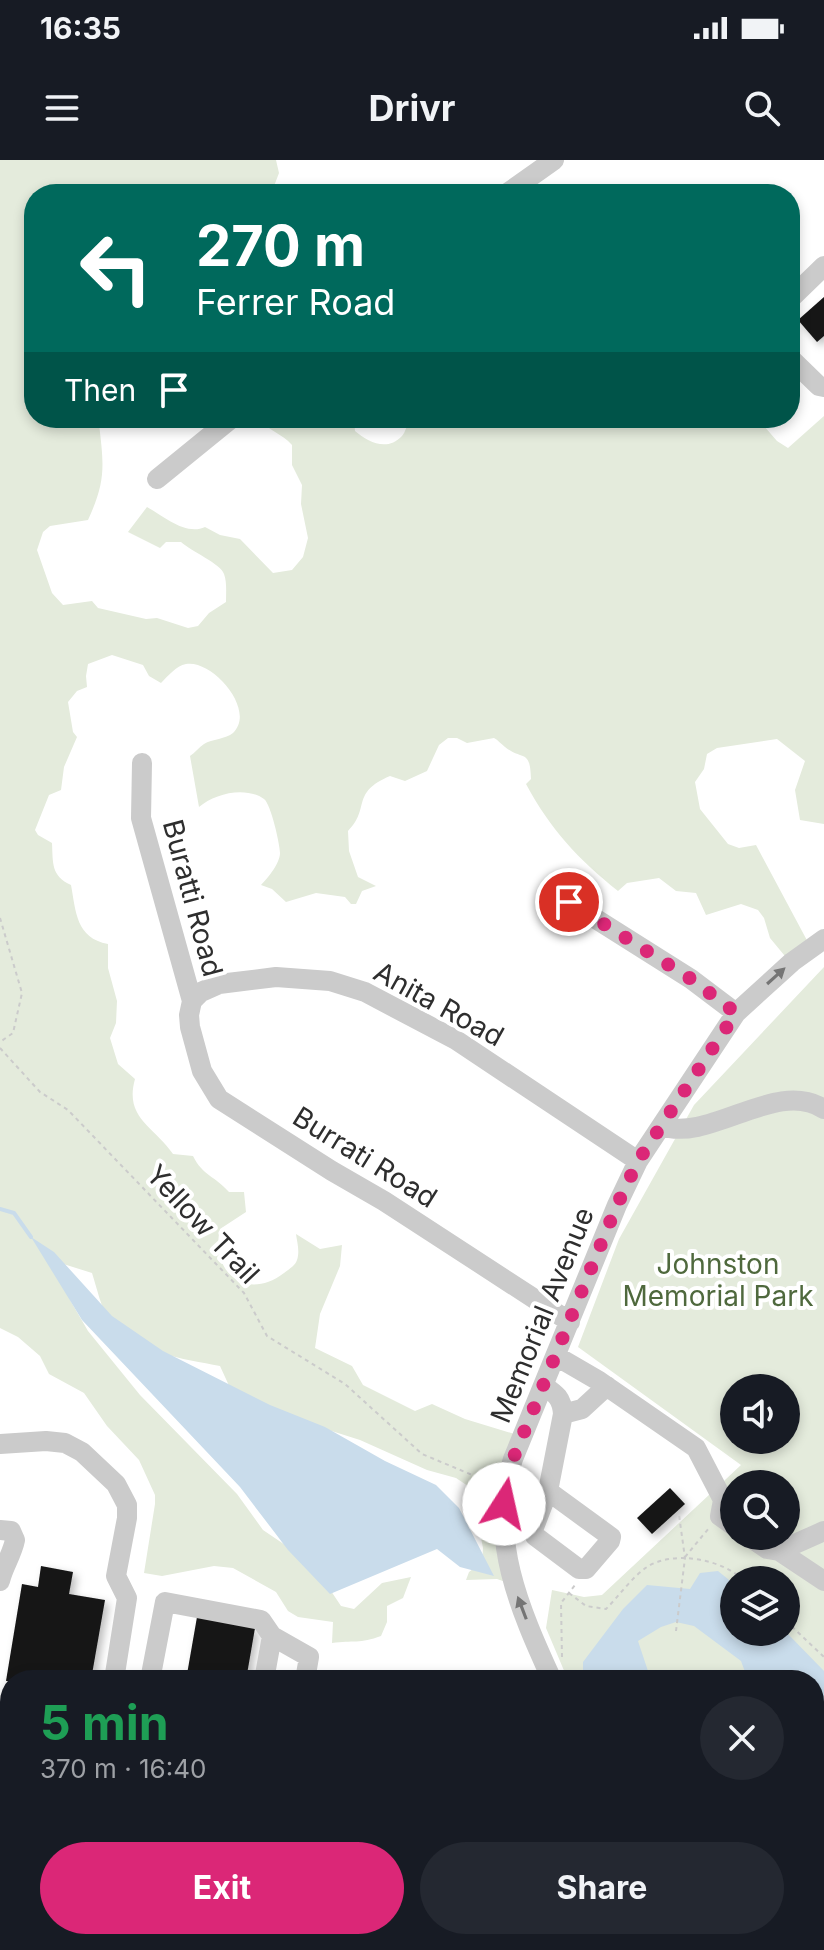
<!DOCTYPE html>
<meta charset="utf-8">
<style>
:root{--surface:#171b24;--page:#242831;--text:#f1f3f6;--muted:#9ea1a6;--accent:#db2777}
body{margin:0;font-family:Inter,sans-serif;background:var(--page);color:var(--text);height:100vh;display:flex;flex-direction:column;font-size:30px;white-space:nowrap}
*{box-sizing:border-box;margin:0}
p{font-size:26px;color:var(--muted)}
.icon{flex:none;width:44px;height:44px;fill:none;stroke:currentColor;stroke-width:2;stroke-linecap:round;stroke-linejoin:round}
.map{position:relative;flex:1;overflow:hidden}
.side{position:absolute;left:0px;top:1510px;width:824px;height:280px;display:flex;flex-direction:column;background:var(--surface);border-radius:32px 32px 0 0;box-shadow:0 4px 12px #0003}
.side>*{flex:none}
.hud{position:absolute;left:24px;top:24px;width:776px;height:244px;border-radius:32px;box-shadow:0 4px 12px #0003;background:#00695c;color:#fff;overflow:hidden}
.buttons{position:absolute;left:720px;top:1214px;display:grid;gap:16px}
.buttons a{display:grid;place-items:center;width:80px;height:80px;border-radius:50%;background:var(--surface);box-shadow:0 4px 12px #0003;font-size:40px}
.pin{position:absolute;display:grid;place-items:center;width:68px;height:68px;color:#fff;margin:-34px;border:4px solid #fff;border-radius:50%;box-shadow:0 2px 8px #0007}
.me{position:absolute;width:88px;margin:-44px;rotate:10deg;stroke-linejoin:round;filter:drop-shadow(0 0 6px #0008)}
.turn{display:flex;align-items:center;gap:28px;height:168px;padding:0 40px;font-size:36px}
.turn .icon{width:104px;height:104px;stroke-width:2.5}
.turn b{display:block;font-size:56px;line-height:68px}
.then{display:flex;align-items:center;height:76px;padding:0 40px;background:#0003;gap:16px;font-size:30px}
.round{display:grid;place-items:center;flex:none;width:84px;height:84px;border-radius:42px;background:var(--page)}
.head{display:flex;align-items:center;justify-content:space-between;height:136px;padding:0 40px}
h1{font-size:48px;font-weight:700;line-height:60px;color:#1e9e55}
.cta{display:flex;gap:16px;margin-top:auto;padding:16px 40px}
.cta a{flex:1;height:92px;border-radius:48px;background:var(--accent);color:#fff;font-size:32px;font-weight:700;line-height:92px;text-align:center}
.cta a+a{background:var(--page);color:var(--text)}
.status{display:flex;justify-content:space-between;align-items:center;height:56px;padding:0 40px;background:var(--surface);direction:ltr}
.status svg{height:22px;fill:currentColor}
header{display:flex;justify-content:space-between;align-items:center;height:104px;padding:0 40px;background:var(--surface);font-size:36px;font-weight:700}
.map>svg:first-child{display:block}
.green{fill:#e4ebdc;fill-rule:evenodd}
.water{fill:#c9dceb}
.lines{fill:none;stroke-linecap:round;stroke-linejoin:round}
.stream{stroke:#c9dceb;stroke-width:4}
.building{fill:#151515;filter:url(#shadow)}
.path{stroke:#cbcbcb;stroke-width:2;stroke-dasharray:4 4;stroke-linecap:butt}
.minor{stroke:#cbcbcb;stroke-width:20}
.major{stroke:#a6a6a6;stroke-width:24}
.oneway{fill:#757575}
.route{stroke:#db2777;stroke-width:14;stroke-dasharray:0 25.2}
.labels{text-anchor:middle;stroke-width:8;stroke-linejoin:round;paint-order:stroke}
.street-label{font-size:28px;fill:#2e2e2e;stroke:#fff}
.park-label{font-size:28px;fill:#4f693d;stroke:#fff}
</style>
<div class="status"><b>16:35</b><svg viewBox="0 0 49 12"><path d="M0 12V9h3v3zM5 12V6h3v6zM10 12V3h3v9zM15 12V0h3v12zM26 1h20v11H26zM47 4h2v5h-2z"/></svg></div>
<header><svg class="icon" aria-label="menu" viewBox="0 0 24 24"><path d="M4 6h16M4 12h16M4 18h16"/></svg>Drivr<svg class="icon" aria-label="search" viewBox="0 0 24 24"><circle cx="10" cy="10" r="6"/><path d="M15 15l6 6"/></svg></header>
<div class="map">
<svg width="824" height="1790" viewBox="0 0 824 1790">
<defs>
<filter id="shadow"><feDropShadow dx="4" dy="4" stdDeviation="4" flood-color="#0004"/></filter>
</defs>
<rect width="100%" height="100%" fill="#fff"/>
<!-- green -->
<path class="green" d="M 0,0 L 276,0 L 279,13 L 271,34 L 34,34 L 34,258 L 92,258 L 99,264 C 104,306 106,321 88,360 L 50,366 L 43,372 L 37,390 L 52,433 L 63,445 L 92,441 L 98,448 L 146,459 L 157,458 L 188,468 L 198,466 L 209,453 L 226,442 C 226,433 227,422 224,414 C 221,404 191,391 181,382 L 166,382 L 160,388 L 128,372 L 147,347 C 163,356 186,376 205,367 L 220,375 L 240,379 L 273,413 L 292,410 L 303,397 L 308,378 L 301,344 L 302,325 L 292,305 L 292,285 C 282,273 269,272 259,258 L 354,258 L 355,271 C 368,282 387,292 402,276 C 405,273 408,263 410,258 L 757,258 L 777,281 L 788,288 L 824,256 L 824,664 L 800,660 L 795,630 L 805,601 L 777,579 L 717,588 L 707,594 L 704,609 L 695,622 L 700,649 L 728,684 L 739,688 L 756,685 L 810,786 L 789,801 L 770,778 L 764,758 L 758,750 L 741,744 L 706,755 L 696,733 L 676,731 L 659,718 L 627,723 L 618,731 C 579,700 550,669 526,624 L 531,619 C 530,588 523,601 505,587 C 501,584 498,580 494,578 L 467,583 L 457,578 L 448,578 L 439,585 L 427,611 L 405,621 L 390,616 C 350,633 371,648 348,671 L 349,691 L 358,717 L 376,726 L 362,731 L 356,744 L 351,744 L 345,737 L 316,733 L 286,742 L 272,729 L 261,725 C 268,718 280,703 280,693 C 280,685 271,644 264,639 C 246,626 215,633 199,647 L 190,596 C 195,593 199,587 204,584 C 212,579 226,579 233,573 C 257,550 212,499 186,504 C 176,506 168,516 161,523 L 149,516 L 143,505 L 112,495 L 88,504 L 86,516 L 87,527 L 77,531 L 68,542 L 73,572 L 77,577 L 64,607 L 61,630 L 49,635 L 35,670 L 38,675 L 52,683 C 53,703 51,716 71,725 C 76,752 76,778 108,784 L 108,808 L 117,841 L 116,863 L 110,878 L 118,904 L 135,919 C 124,958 154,966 173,994 L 193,996 C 203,1016 215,1016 229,1032 L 244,1032 L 246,1052 L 220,1069 C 210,1112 246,1142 284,1113 C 289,1109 295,1106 297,1100 C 300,1091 297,1082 296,1074 L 320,1089 L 342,1085 L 340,1106 L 320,1154 L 315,1188 L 352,1206 L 363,1225 L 415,1251 L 432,1244 L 465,1259 L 521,1276 L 509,1306 L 514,1425 L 497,1419 L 466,1420 L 469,1412 L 482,1402 L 483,1388 L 471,1328 L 456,1318 L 427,1310 L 360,1280 L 262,1249 L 231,1230 L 220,1206 C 184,1199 134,1193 110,1161 C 101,1149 97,1128 92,1113 L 57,1102 L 70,1140 L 88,1171 L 140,1235 L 237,1334 L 263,1370 L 300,1395 L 323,1419 L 341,1446 L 354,1449 L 382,1423 L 411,1417 L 403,1438 L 387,1446 L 387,1462 L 381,1476 C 360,1484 353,1480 332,1483 L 333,1462 L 298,1457 L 288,1451 L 276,1432 L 233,1408 L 214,1406 L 162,1416 L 144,1413 L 155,1344 L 155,1335 L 139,1300 L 107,1266 L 84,1233 L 49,1214 L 40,1196 L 18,1177 L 0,1168 Z
M 824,807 L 824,1771 L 814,1770 L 814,1520 L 568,1520 L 546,1468 L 552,1430 L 584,1437 L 602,1435 L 741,1305 L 578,1187 L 619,1079 L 694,945 ZM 734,1228 L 786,1228 L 786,1280 L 734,1280 ZM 734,1324 L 786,1324 L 786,1376 L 734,1376 ZM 734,1420 L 786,1420 L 786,1472 L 734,1472 Z"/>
<!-- water -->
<path class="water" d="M 31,1077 L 54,1092 L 112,1156 L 163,1191 L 270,1245 L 325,1267 L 385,1301 L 436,1325 L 459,1348 L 494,1416 L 460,1407 L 437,1389 L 330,1434 L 288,1390 L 240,1327 L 82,1160 Z
M 718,1411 L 734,1424 L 734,1472 L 786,1472 L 824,1511 L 824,1757 L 814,1757 L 814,1520 L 748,1520 L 741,1501 L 694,1466 L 676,1462 L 661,1467 L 638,1481 L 651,1520 L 583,1520 L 583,1502 L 623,1449 L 647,1425 L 690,1429 L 700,1413 Z"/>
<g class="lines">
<!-- stream -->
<path class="stream" d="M 0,1049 L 14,1053 L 31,1077"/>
</g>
<!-- building -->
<path class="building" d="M 824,137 L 824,176 L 817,182 L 798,160 Z
M 670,1328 L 685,1344 L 652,1374 L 637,1358 Z
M 41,1406 L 73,1412 L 69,1434 L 105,1440 L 91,1520 L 6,1521 L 22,1424 L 38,1427 Z
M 197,1457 L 255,1468 L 246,1520 L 186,1520 Z
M 64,1780 L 92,1780 L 90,1790 L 62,1790 Z
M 165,1780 L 225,1780 L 224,1790 L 163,1790 Z
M 284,1780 L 312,1780 L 310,1790 L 282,1790 Z
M 324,1780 L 353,1780 L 351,1790 L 322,1790 Z
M 364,1780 L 382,1781 L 381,1790 L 362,1790 Z
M 393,1783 L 412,1786 L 411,1790 L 392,1790 Z"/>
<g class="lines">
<!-- path -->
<path class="path" d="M 0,758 L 22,833 L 13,873 L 0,882
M 0,888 L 40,932 L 68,950 L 244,1133 L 267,1176 L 345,1224 L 422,1294 L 489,1322
M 685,1397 L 709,1368
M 569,1433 L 586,1446 L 606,1449 C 619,1436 632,1417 647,1407 C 673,1390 722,1399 743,1420
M 786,1461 L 824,1497
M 676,1471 L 685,1398 L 679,1355
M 562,1497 L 561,1443 L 575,1425
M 814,1764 L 824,1765"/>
<!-- minor -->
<path class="minor" d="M 506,34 L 554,0
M 790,139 L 824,106
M 790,198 L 819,226 L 824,227
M 157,319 L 232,258
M 142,603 L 141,658 L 192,841
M 569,742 L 691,819 L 736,853
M 661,966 C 711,983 776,918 824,949
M 570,1162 L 384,1041 L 332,1011 L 219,939 L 202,911 L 190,867 L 189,855 L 192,841 L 201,832 L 219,824 L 276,817 L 330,821 L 365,832 L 456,880 L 638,1001
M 556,1196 L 599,1221 L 696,1288 L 723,1340 L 720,1356 L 734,1366
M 544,1226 C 556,1234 562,1238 563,1254 L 548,1331 L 533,1370 L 535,1376 L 579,1409 L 586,1409 L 610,1381 L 611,1377 L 548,1331
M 563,1254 L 582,1249 L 607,1226
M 0,1284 L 46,1281 L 65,1283 L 82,1292 L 116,1324 L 127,1345 L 127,1358 L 116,1416 L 127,1438 L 114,1520
M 0,1370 L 11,1371 L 15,1380 C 12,1395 3,1407 0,1421
M 748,1376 L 767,1389 L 779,1391 L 824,1421
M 779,1391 L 824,1371
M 150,1520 L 165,1442 L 261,1460 L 272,1476
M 264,1520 L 272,1476 L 309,1497 L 305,1520
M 552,1520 C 520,1450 487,1376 513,1299 L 617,1045 L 638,1001 L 736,853 L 792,802 L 824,779
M 0,1616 L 3,1623 L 0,1663
M 763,1780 L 763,1790
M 0,1789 L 10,1762
M 40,1790 L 42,1780
M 123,1790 L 125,1780
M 238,1790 L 240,1780
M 527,1790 L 528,1780"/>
<!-- major -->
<path class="major" d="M 0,1668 L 10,1670
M 622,1780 L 730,1790"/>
</g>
<!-- one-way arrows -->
<defs><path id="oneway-solid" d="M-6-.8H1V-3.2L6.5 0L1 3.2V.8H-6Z" transform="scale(2)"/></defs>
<g class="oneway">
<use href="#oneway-solid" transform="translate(776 816) rotate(-42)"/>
<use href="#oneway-solid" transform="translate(522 1448) rotate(-111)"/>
</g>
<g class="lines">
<!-- route -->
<path class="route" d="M 504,1344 L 513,1299 L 617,1045 L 638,1001 L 736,853 L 691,819 L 569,742"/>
</g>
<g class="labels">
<!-- street labels -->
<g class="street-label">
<text transform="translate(193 738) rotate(75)" y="10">Buratti Road</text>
<text transform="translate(439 844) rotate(29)" y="10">Anita Road</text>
<text transform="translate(365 997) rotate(32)" y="10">Burrati Road</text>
<text transform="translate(203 1064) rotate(47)" y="10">Yellow Trail</text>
<text transform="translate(542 1155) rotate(-68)" y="10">Memorial Avenue</text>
</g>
<!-- park labels -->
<g class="park-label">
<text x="718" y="1114">Johnston<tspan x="718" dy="32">Memorial Park</tspan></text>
</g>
</g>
</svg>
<div class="buttons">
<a><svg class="icon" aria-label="sound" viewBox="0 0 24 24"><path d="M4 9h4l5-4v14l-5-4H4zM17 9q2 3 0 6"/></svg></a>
<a><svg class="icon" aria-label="search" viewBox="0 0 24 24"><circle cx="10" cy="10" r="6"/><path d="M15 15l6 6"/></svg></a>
<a><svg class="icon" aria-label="layers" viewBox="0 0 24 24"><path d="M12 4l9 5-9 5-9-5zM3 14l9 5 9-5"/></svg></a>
</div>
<div class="pin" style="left:569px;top:742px;background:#d93025"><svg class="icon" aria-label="arrive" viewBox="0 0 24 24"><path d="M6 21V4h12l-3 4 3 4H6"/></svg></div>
<svg class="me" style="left:504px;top:1344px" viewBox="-20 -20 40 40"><circle r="19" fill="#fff"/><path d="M0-13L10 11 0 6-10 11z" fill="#db2777"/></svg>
<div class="hud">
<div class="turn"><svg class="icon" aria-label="left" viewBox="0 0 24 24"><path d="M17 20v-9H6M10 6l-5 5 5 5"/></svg><div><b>270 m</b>Ferrer Road</div></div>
<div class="then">Then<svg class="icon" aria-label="arrive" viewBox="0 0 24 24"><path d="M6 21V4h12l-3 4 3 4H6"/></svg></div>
</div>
<section class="side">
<div class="head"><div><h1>5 min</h1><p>370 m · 16:40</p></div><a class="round"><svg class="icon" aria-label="close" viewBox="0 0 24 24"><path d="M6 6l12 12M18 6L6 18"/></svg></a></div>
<div class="cta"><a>Exit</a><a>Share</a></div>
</section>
</div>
